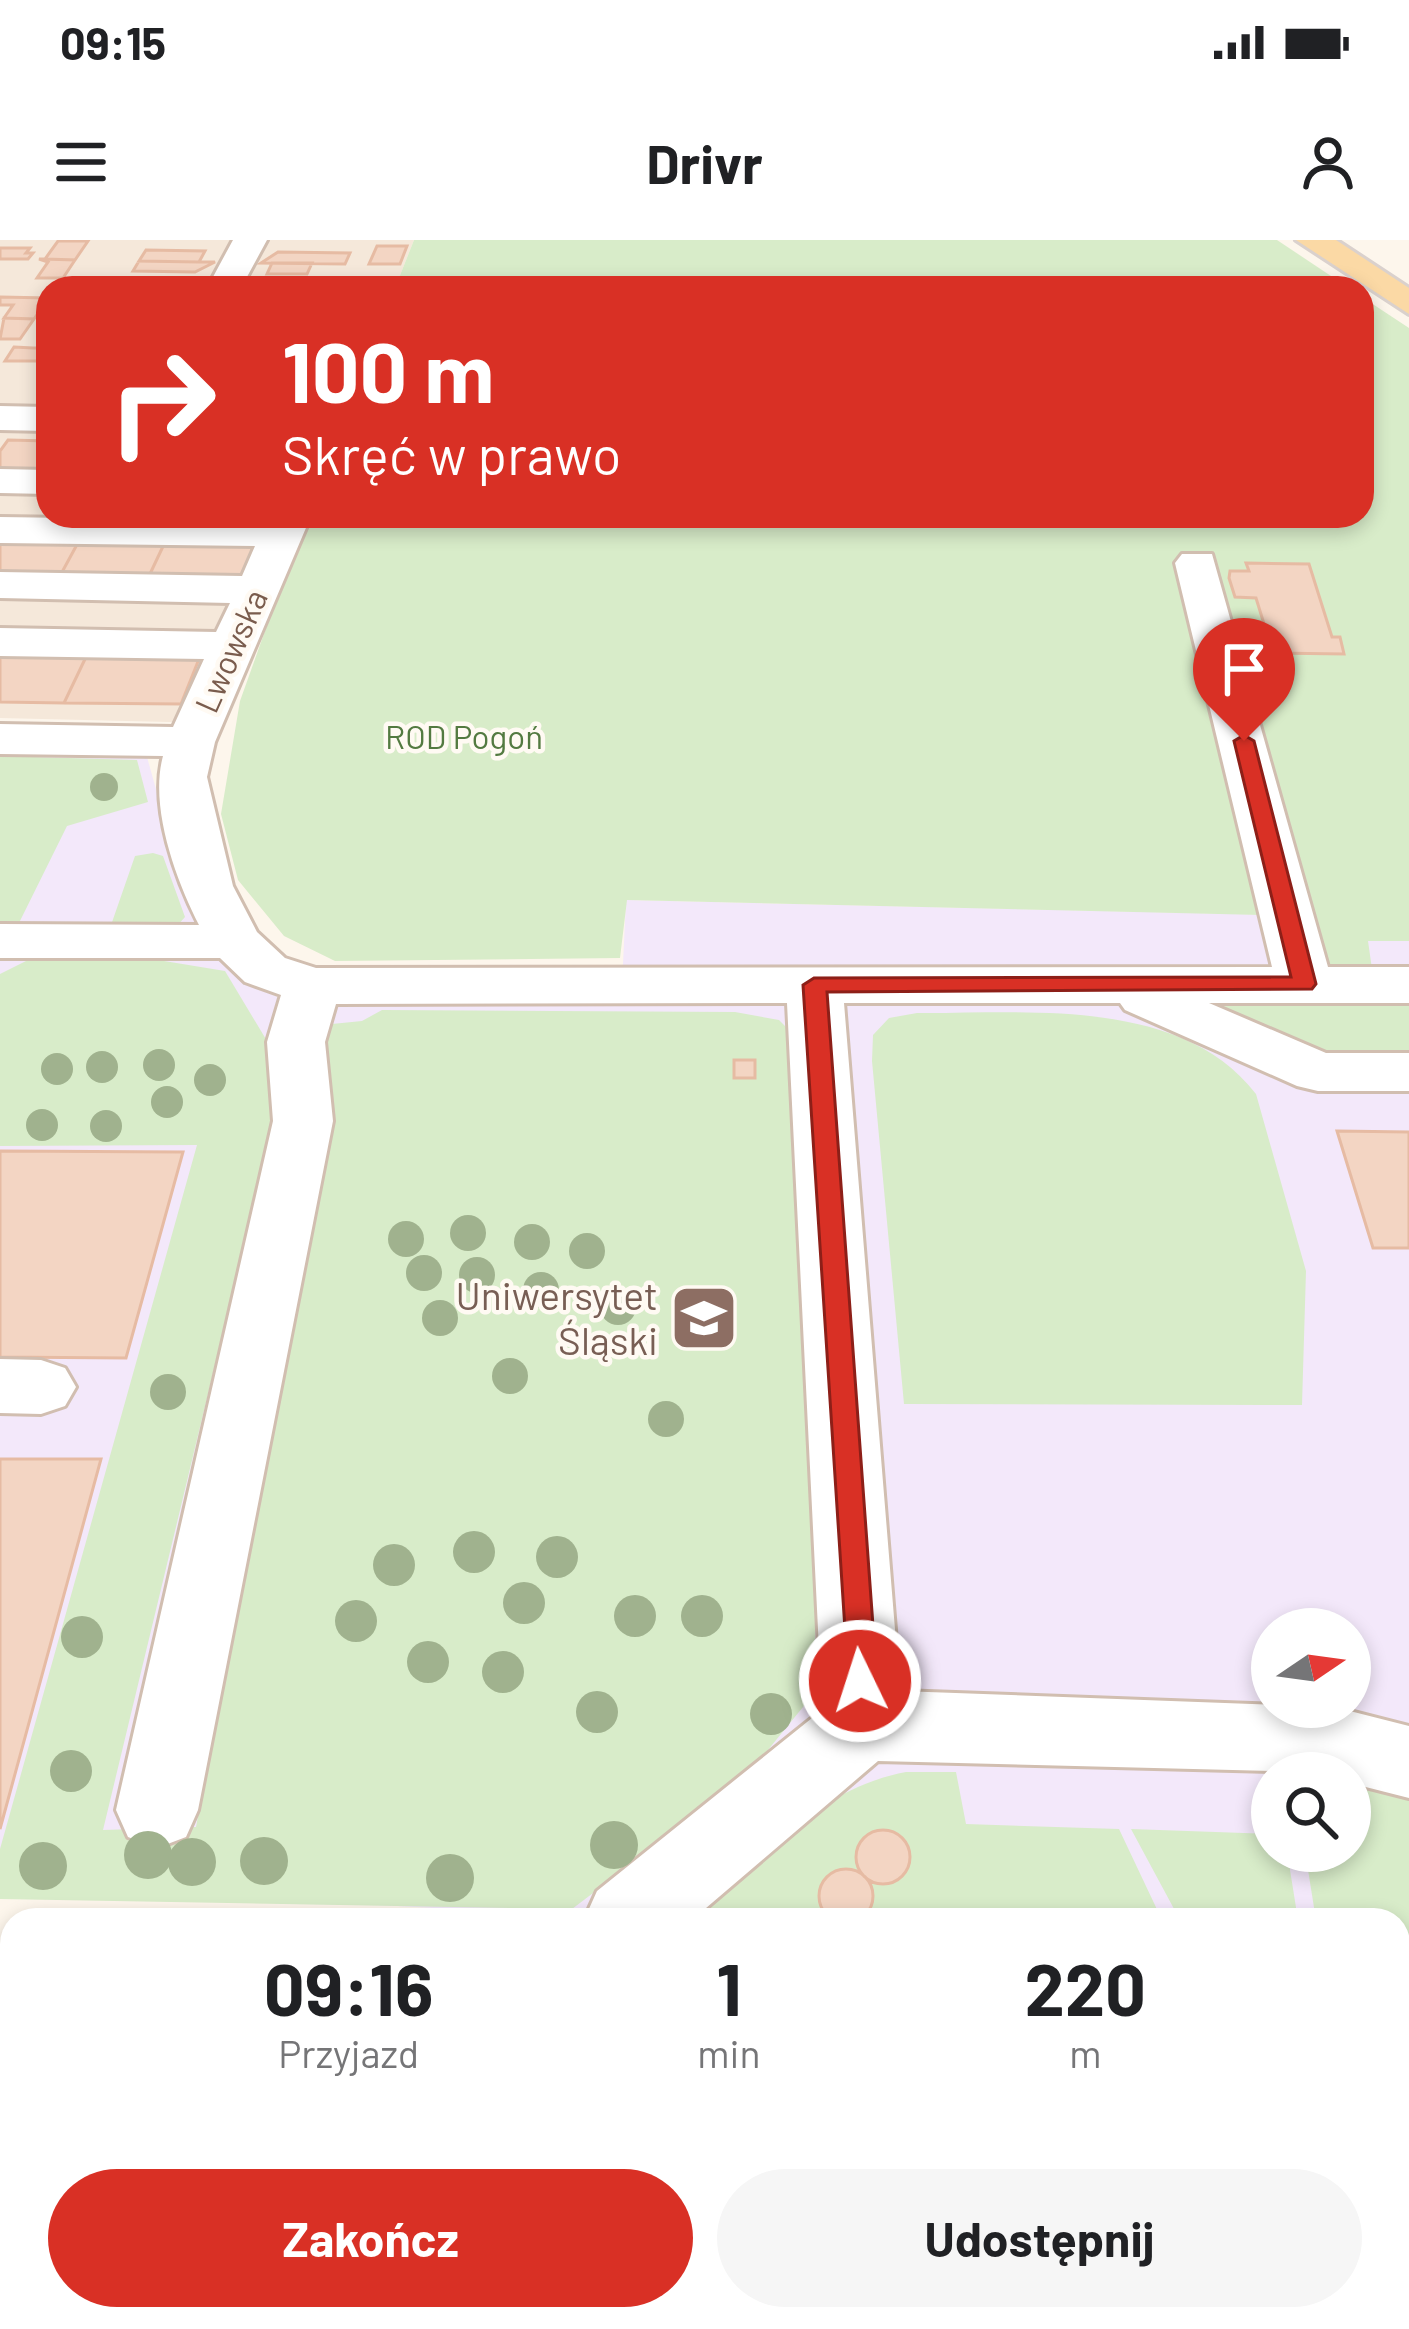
<!DOCTYPE html>
<html lang="pl">
<meta charset="utf-8">
<style>
:root{--surface:#fff;--page:#f6f6f6;--text:#202124;--muted:#757577;--accent:#d93025}
body{margin:0;font-family:Barlow,sans-serif;background:var(--page);color:var(--text);height:100vh;display:flex;flex-direction:column;font-size:45px;white-space:nowrap}
*{box-sizing:border-box;margin:0}
p{font-size:39px;color:var(--muted)}
.icon{flex:none;width:66px;height:66px;fill:none;stroke:currentColor;stroke-width:2;stroke-linecap:round;stroke-linejoin:round}
.map{position:relative;flex:1;overflow:hidden}
.drawer{position:absolute;left:0px;top:1668px;width:1410px;height:423px;display:flex;flex-direction:column;background:var(--surface);border-radius:36px 36px 0 0;box-shadow:0 6px 18px #0003}
.drawer>*{flex:none}
.hud{position:absolute;left:36px;top:36px;width:1338px;height:252px;border-radius:36px;box-shadow:0 6px 18px #0003;background:#d93025;color:#fff;overflow:hidden}
.needle{width:78px;rotate:77deg}
.fabs{position:absolute;left:1251px;top:1368px;display:grid;gap:24px}
.fabs a{display:grid;place-items:center;width:120px;height:120px;border-radius:50%;background:var(--surface);box-shadow:0 6px 18px #0003;font-size:60px}
.pin{position:absolute;display:grid;place-items:center;width:102px;height:102px;color:#fff;margin:-123px -51px;border-radius:50% 50% 50% 0;rotate:-45deg;box-shadow:0 0 12px #0007}
.pin .icon{rotate:45deg}
.me{position:absolute;width:132px;margin:-66px;rotate:356deg;stroke-linejoin:round;filter:drop-shadow(0 0 9px #0008)}
.turn{display:flex;align-items:center;gap:42px;height:252px;padding:0 48px;font-size:54px}
.turn .icon{width:156px;height:156px;stroke-width:2.5}
.turn b{display:block;font-size:84px;line-height:102px}
.eta{display:flex;justify-content:space-evenly;align-items:center;height:204px;text-align:center}
.eta b{font-size:72px;font-weight:700;line-height:84px}
.action{display:flex;gap:24px;margin-top:auto;padding:24px 48px}
.action a{flex:1;height:138px;border-radius:72px;background:var(--accent);color:#fff;font-size:48px;font-weight:700;line-height:138px;text-align:center}
.action a+a{background:var(--page);color:var(--text)}
.status{display:flex;justify-content:space-between;align-items:center;height:84px;padding:0 60px;background:var(--surface);direction:ltr}
.status svg{height:33px;fill:currentColor}
header{display:flex;justify-content:space-between;align-items:center;height:156px;padding:0 48px;background:var(--surface);font-size:54px;font-weight:700}
.map>svg:first-child{display:block}
.residential{fill:#f5e8da}
.education{fill:#f3e8fa;fill-rule:evenodd}
.green{fill:#d8ecc9}
.building{fill:#f3d5c3;stroke:#e6bba3;stroke-width:3}
.lines{fill:none;stroke-linecap:round;stroke-linejoin:round}
.minor-casing{stroke:#d1beb0;stroke-width:6}
.major-casing{stroke:#dad1cd;stroke-width:6}
.minor{fill:#fff;fill-rule:evenodd}
.major{fill:#fbd9a5;fill-rule:evenodd}
.tram{stroke:#b9a8c9;stroke-width:4.5}
.tree{fill:#a0b28e}
.route{fill:#d93025;stroke:#8d1f18;stroke-width:3}
.labels{text-anchor:middle;stroke-width:9;stroke-linejoin:round;paint-order:stroke}
.far-street-label{font-size:33px;fill:#7a5c4d;stroke:#fffaf3}
.far-park-label{font-size:33px;fill:#537a41;stroke:#fffaf3}
.education-label{font-size:39px;fill:#785e54;stroke:#fffaf3;text-anchor:end}
</style>
<div class="status"><b>09:15</b><svg viewBox="0 0 49 12"><path d="M0 12V9h3v3zM5 12V6h3v6zM10 12V3h3v9zM15 12V0h3v12zM26 1h20v11H26zM47 4h2v5h-2z"/></svg></div>
<header><svg class="icon" aria-label="menu" viewBox="0 0 24 24"><path d="M4 6h16M4 12h16M4 18h16"/></svg>Drivr<svg class="icon" aria-label="person" viewBox="0 0 24 24"><circle cx="12" cy="8" r="4"/><path d="M4 21q1-7 8-7t8 7"/></svg></header>
<div class="map">
<svg width="1409" height="2089" viewBox="0 0 1409 2089">
<rect width="100%" height="100%" fill="#fdf6ec"/>
<!-- residential -->
<path class="residential" d="M 0,0 L 414,0 L 395,48 L 48,48 L 48,276 L 298,276 L 211,483 L 0,478 Z"/>
<!-- education -->
<path class="education" d="M 0,514 L 147,517 L 188,664 L 250,745 L 290,762 L 621,766 L 626,660 L 1409,678 L 1409,1725 L 1398,1680 L 662,1680 L 0,1645 ZM 1272,1389 L 1350,1389 L 1350,1467 L 1272,1467 ZM 1272,1533 L 1350,1533 L 1350,1611 L 1272,1611 Z"/>
<!-- green -->
<path class="green" d="M 414,0 L 1277,0 L 1349,48 L 395,48 Z
M 1362,57 L 1409,88 L 1409,701 L 1368,701 L 1372,729 L 1314,731 L 1302,676 L 627,660 L 620,718 L 335,721 L 284,696 L 238,640 L 221,574 L 240,461 L 306,276 L 1362,276 Z
M 0,516 L 137,520 L 148,562 L 67,586 L 17,687 L 0,689 Z
M 153,613 L 163,616 L 185,677 L 176,687 L 110,688 L 135,616 Z
M 40,714 L 152,719 L 225,731 L 270,806 L 272,888 L 103,1590 L 196,1587 L 330,870 L 323,798 L 332,784 L 362,781 L 382,770 L 735,772 L 779,780 L 790,791 L 817,1359 L 812,1456 L 745,1538 L 572,1669 L 0,1659 L 0,1609 L 197,905 L 0,906 L 0,734 Z
M 1216,761 L 1409,763 L 1409,821 L 1335,821 L 1204,764 Z
M 917,773 C 1025,774 1181,756 1256,854 L 1306,1031 L 1302,1165 L 904,1164 L 872,821 L 873,795 L 889,778 Z
M 906,1532 L 956,1532 L 966,1584 L 1119,1589 L 1162,1680 L 678,1680 C 747,1626 818,1548 906,1532 Z
M 1350,1538 L 1409,1555 L 1409,1729 L 1398,1728 L 1398,1680 L 1316,1680 L 1305,1611 L 1350,1611 Z
M 1131,1589 L 1272,1594 L 1272,1611 L 1287,1611 L 1298,1680 L 1180,1680 Z"/>
<!-- building -->
<path class="building" d="M 58,1 L 88,1 L 75,20 L 45,19 Z
M 377,6 L 407,6 L 400,24 L 369,24 Z
M 0,8 L 30,8 L 26,13 L 33,13 L 28,19 L 0,19 Z
M 146,10 L 205,11 L 199,22 L 139,21 Z
M 278,12 L 350,13 L 345,24 L 261,23 Z
M 39,19 L 45,19 L 75,20 L 63,38 L 37,38 L 48,22 Z
M 139,21 L 199,22 L 215,22 L 195,32 L 133,31 Z
M 272,23 L 312,23 L 307,34 L 267,34 Z
M 0,57 L 48,58 L 48,59 L 34,79 L 4,78 L 13,65 L 0,65 Z
M 4,78 L 34,79 L 20,99 L 0,99 Z
M 14,107 L 33,108 L 47,108 L 38,121 L 5,121 Z
M 8,200 L 48,201 L 48,234 L 0,232 L 0,211 Z
M 0,297 L 80,299 L 61,334 L 0,333 Z
M 80,299 L 166,300 L 149,336 L 61,334 Z
M 166,300 L 259,302 L 243,338 L 149,336 Z
M 1246,323 L 1309,324 L 1332,397 L 1340,397 L 1344,414 L 1273,413 L 1256,358 L 1235,357 L 1229,338 L 1230,331 L 1249,331 Z
M 0,416 L 86,417 L 64,463 L 0,462 Z
M 86,417 L 199,419 L 181,464 L 64,463 Z
M 734,820 L 755,820 L 755,838 L 734,838 Z
M 1337,891 L 1409,892 L 1409,1008 L 1373,1008 Z
M 0,911 L 183,912 L 126,1118 L 0,1117 Z
M 0,1219 L 101,1219 L 0,1589 Z
M856 1617a27 27 0 1 1 54 0a27 27 0 1 1-54 0Z
M819 1656a27 27 0 1 1 54 0a27 27 0 1 1-54 0Z"/>
<g class="lines">
<!-- minor casing -->
<g class="minor-casing">
<path id="minor" d="M 233,0 L 267,0 L 241,48 L 207,48 Z
M 0,166 L 48,167 L 48,191 L 0,190 Z
M 0,229 L 48,230 L 48,254 L 0,253 Z
M 269,276 L 311,276 L 215,502 L 207,537 L 233,646 L 257,692 L 285,718 L 316,728 L 1272,727 L 1175,323 L 1182,314 L 1212,314 L 1328,727 L 1409,727 L 1409,763 L 1209,763 L 1326,813 L 1409,813 L 1409,851 L 1318,851 L 1297,846 L 1125,770 L 1120,763 L 844,763 L 900,1451 L 1334,1467 L 1409,1486 L 1409,1558 L 1350,1543 L 1350,1533 L 878,1521 L 692,1680 L 584,1680 L 597,1651 L 822,1470 L 787,763 L 336,764 L 325,802 L 333,881 L 198,1570 L 186,1597 L 157,1608 L 128,1597 L 116,1570 L 273,881 L 267,802 L 281,755 L 245,742 L 220,718 L 0,718 L 0,684 L 199,685 C 176,640 149,567 163,516 L 0,514 L 0,484 L 173,487 L 204,419 L 0,416 L 0,388 L 216,392 L 230,363 L 0,358 L 0,332 L 242,336 L 255,306 L 0,303 L 0,277 L 267,281 Z
M 0,1119 L 41,1120 L 65,1128 L 76,1147 L 65,1166 L 41,1174 L 0,1173 Z
M 12,1736 L 12,1824 L 0,1825 L 0,1737 Z
M 1398,1849 L 1409,1849 L 1409,1941 L 1398,1941 Z"/>
</g>
<!-- major casing -->
<g class="major-casing">
<path id="major" d="M 1296,0 L 1336,0 L 1409,48 L 1409,74 Z"/>
</g>
<!-- minor -->
<use href="#minor" class="minor"/>
<!-- major -->
<use href="#major" class="major"/>
<!-- tram -->
<path class="tram" d="M 0,1914 L 12,1914
M 0,1964 L 12,1964
M 1398,2023 L 1409,2024
M 1398,2075 L 1409,2076"/>
</g>
<!-- trees -->
<g class="tree">
<circle cx="104" cy="547" r="14"/>
<circle cx="159" cy="825" r="16"/>
<circle cx="102" cy="827" r="16"/>
<circle cx="57" cy="829" r="16"/>
<circle cx="210" cy="840" r="16"/>
<circle cx="167" cy="862" r="16"/>
<circle cx="42" cy="885" r="16"/>
<circle cx="106" cy="886" r="16"/>
<circle cx="468" cy="993" r="18"/>
<circle cx="406" cy="999" r="18"/>
<circle cx="532" cy="1002" r="18"/>
<circle cx="587" cy="1011" r="18"/>
<circle cx="424" cy="1033" r="18"/>
<circle cx="477" cy="1035" r="18"/>
<circle cx="541" cy="1050" r="18"/>
<circle cx="618" cy="1067" r="18"/>
<circle cx="440" cy="1078" r="18"/>
<circle cx="510" cy="1136" r="18"/>
<circle cx="168" cy="1152" r="18"/>
<circle cx="666" cy="1179" r="18"/>
<circle cx="474" cy="1312" r="21"/>
<circle cx="557" cy="1317" r="21"/>
<circle cx="394" cy="1325" r="21"/>
<circle cx="524" cy="1363" r="21"/>
<circle cx="635" cy="1376" r="21"/>
<circle cx="702" cy="1376" r="21"/>
<circle cx="356" cy="1381" r="21"/>
<circle cx="82" cy="1397" r="21"/>
<circle cx="428" cy="1422" r="21"/>
<circle cx="503" cy="1432" r="21"/>
<circle cx="597" cy="1472" r="21"/>
<circle cx="771" cy="1474" r="21"/>
<circle cx="71" cy="1531" r="21"/>
<circle cx="614" cy="1605" r="24"/>
<circle cx="148" cy="1615" r="24"/>
<circle cx="264" cy="1621" r="24"/>
<circle cx="192" cy="1622" r="24"/>
<circle cx="43" cy="1626" r="24"/>
<circle cx="450" cy="1638" r="24"/>
</g>
<!-- route -->
<path class="route" d="M 1244,495 L 1254,501 L 1316,744 L 1312,749 L 827,752 L 877,1441 L 872,1451 L 849,1451 L 803,745 L 814,738 L 1291,737 L 1234,501 Z"/>
<!-- icons -->
<defs>
<g id="university-square" transform="scale(3.45)"><rect x="-9" y="-9" width="18" height="18" rx="4" fill="#8d6e63" stroke="#fffaf3"/><path d="M0-5L7-2L0 1L-7-2ZM-4 1L0 2.5L4 1V4Q0 6-4 4Z" fill="#fff"/></g>
</defs>
<g fill-rule="evenodd">
<use href="#university-square" x="704" y="1078"/>
</g>
<g class="labels">
<!-- far-street labels -->
<g class="far-street-label">
<text transform="translate(231 411) rotate(-66)" y="12">Lwowska</text>
</g>
<!-- far-park labels -->
<g class="far-park-label">
<text x="464" y="509">ROD Pogoń</text>
</g>
<!-- education labels -->
<g class="education-label">
<text x="658" y="1070">Uniwersytet<tspan x="658" dy="45">Śląski</tspan></text>
</g>
</g>
</svg>
<div class="fabs">
<a><svg class="needle" viewBox="-14 -14 28 28"><path d="M0-13l5 13h-10z" fill="#e53935"/><path d="M0 13l5-13h-10z" fill="#757577"/></svg></a>
<a><svg class="icon" aria-label="search" viewBox="0 0 24 24"><circle cx="10" cy="10" r="6"/><path d="M15 15l6 6"/></svg></a>
</div>
<div class="pin" style="left:1244px;top:501px;background:#d93025"><svg class="icon" aria-label="arrive" viewBox="0 0 24 24"><path d="M6 21V4h12l-3 4 3 4H6"/></svg></div>
<svg class="me" style="left:860px;top:1441px" viewBox="-20 -20 40 40"><circle r="17" fill="#d93025" stroke="#fff" stroke-width="3"/><path d="M0-11L8 9 0 5-8 9z" fill="#fff"/></svg>
<div class="hud">
<div class="turn"><svg class="icon" aria-label="right" viewBox="0 0 24 24"><path d="M7 20v-9h11M14 6l5 5-5 5"/></svg><div><b>100 m</b>Skręć w prawo</div></div>
</div>
<section class="drawer">
<div class="eta">
<div><b>09:16</b><p>Przyjazd</p></div>
<div><b>1</b><p>min</p></div>
<div><b>220</b><p>m</p></div>
</div>
<div class="action"><a>Zakończ</a><a>Udostępnij</a></div>
</section>
</div>
